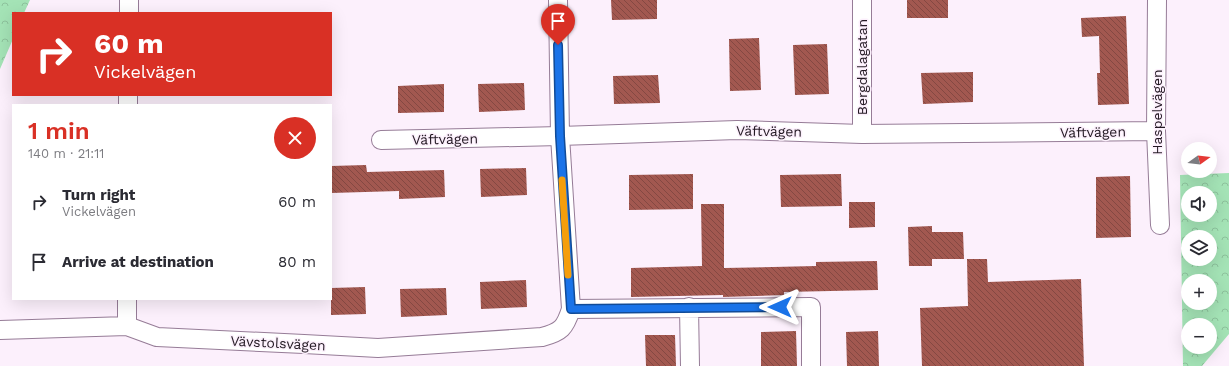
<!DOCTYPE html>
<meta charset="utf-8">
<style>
:root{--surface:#fff;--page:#f7f7f7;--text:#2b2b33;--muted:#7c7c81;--accent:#d93025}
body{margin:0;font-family:"Work Sans",sans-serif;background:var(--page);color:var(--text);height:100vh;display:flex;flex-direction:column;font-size:15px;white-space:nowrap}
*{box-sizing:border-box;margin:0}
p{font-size:13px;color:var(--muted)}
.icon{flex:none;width:22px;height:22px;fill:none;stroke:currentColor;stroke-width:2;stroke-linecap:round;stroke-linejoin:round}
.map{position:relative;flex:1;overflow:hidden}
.details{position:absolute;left:12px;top:104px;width:320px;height:196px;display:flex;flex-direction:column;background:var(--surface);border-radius:0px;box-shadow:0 4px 16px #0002}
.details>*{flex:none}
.hud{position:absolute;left:12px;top:12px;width:320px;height:84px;border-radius:0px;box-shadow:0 4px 16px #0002;background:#d93025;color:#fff;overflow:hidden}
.needle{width:26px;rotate:75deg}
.controls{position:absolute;left:1181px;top:142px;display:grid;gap:8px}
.controls a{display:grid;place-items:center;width:36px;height:36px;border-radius:50%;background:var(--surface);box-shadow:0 4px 16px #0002;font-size:20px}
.pin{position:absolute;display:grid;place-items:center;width:34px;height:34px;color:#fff;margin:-41px -17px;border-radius:50% 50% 50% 0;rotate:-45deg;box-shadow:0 0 4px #0007}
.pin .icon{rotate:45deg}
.me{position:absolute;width:44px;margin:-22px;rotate:270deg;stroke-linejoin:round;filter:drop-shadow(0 0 3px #0008)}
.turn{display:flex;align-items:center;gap:14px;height:84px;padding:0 16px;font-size:18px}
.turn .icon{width:52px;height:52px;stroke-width:2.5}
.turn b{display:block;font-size:28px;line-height:34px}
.round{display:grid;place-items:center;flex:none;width:42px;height:42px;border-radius:21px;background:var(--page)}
.headline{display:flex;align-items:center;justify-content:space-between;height:68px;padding:0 16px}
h1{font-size:24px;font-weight:600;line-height:30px;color:var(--accent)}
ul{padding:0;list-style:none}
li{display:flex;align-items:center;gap:12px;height:60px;padding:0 16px}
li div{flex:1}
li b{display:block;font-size:15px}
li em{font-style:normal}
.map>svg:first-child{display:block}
.park{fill:url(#park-crowns);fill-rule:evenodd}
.building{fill:url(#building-back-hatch)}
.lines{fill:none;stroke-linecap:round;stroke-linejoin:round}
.street-casing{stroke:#967c97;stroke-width:20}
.street{stroke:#fff;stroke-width:18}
.route-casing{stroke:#114b97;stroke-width:10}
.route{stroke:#1a73e8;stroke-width:7}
.slow{stroke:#f59e0b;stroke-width:7}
.labels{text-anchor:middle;stroke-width:3;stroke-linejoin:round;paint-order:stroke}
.street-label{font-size:14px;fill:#231923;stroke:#fcf0fc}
</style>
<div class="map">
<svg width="1229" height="366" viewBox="0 0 1229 366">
<defs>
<pattern id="park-crowns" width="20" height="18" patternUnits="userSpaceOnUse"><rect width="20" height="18" fill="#a4e3b6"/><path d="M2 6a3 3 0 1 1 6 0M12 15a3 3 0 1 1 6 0" fill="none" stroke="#8dc29c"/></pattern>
<pattern id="building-back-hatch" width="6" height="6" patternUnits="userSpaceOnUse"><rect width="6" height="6" fill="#a25850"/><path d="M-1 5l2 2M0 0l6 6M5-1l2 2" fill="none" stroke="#844842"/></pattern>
</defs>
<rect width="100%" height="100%" fill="#fcf0fc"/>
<!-- park -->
<path class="park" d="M 0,0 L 30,0 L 24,13 L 13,13 L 13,39 L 0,69 Z
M 1229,173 L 1229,334 L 1202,366 L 1183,366 L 1180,175 ZM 1188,193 L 1210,193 L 1210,215 L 1188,215 ZM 1188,237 L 1210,237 L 1210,259 L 1188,259 ZM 1188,281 L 1210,281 L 1210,303 L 1188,303 ZM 1188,325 L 1210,325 L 1210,347 L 1188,347 Z"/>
<!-- building -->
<path class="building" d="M 611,0 L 657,0 L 657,19 L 612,20 Z
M 907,0 L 948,0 L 948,18 L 907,18 Z
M 1126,16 L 1129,104 L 1098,105 L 1097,73 L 1100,73 L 1099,36 L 1082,37 L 1081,18 Z
M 759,38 L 761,90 L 730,91 L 729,39 Z
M 827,44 L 829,94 L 795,95 L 793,45 Z
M 973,72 L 973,102 L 923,104 L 921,73 Z
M 658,75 L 660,103 L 614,104 L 613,76 Z
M 524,83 L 525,110 L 479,112 L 478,84 Z
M 444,84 L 444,112 L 398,113 L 398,86 Z
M 366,165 L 367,172 L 444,170 L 445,197 L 399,199 L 399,191 L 331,193 L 331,166 Z
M 526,168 L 527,195 L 481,197 L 480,169 Z
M 693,174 L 693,209 L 629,210 L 629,175 Z
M 841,174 L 842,206 L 781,207 L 780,175 Z
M 1130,176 L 1131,237 L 1096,238 L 1096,177 Z
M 849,202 L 875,202 L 875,227 L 849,228 Z
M 701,204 L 724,204 L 724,268 L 816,266 L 816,262 L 877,261 L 878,290 L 784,292 L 784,295 L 723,297 L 723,295 L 631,297 L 631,268 L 702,266 Z
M 932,226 L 932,232 L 963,232 L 964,259 L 932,259 L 932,266 L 909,266 L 908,227 Z
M 967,259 L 987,259 L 988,282 L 1081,279 L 1084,366 L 922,366 L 920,308 L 968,306 Z
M 526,280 L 527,307 L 481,309 L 480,282 Z
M 365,287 L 366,314 L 331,315 L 331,288 Z
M 446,288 L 447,315 L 401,317 L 400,289 Z
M 796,331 L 797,366 L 761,366 L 761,332 Z
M 878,331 L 879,366 L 847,366 L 846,332 Z
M 645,335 L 675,335 L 676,366 L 646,366 Z"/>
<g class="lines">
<!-- street casing -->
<g class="street-casing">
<path id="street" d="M 1157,0 L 1156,131 L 1160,225
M 129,13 L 129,0
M 128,105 L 128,95
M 862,134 L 862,0
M 381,140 L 560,136 L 737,130 L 862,134 L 1156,131
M 689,307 L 690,366
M 571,309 L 811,307 L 811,366
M 127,326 L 127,299
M 0,330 L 127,326 L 157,337 L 304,344 L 378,348 L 542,337 C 561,332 565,328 571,309 L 560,136 L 558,0"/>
</g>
<!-- street -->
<use href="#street" class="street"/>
</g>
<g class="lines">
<!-- route casing -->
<g class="route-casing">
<path id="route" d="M 558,45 L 560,136 L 571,309 L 780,307"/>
</g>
<!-- route -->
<use href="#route" class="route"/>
<!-- slow -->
<path class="slow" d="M 562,180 L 568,275"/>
</g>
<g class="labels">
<!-- street labels -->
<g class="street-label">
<text transform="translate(862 67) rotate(-90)" y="5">Bergdalagatan</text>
<text transform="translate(1157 112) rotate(-90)" y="5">Haspelvägen</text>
<text transform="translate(769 131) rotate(1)" y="5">Väftvägen</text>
<text transform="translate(1093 132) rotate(-1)" y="5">Väftvägen</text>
<text transform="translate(445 139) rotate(-1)" y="5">Väftvägen</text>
<text transform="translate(278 343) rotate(3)" y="5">Vävstolsvägen</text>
</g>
</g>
</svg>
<div class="controls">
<a><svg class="needle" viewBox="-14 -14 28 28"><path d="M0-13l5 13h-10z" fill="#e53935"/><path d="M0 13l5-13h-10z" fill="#7c7c81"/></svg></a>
<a><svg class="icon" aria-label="sound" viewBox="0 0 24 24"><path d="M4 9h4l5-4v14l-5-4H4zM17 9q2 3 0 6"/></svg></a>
<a><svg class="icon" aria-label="layers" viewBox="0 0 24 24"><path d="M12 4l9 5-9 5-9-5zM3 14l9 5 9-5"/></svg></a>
<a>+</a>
<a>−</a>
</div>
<div class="pin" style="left:558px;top:45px;background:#d93025"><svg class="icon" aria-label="arrive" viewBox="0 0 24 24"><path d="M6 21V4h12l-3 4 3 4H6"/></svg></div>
<svg class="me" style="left:780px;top:307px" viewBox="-20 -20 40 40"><path d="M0-17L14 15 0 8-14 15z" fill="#1a73e8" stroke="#fff" stroke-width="4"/></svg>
<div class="hud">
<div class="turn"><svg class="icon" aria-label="right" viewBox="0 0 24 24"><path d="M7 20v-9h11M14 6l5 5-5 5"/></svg><div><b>60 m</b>Vickelvägen</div></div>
</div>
<section class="details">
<div class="headline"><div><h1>1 min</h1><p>140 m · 21:11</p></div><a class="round" style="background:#d93025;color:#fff"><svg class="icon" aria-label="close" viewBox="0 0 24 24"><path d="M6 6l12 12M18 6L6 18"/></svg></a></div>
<ul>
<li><svg class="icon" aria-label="right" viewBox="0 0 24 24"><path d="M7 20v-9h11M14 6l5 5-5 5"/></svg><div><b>Turn right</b><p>Vickelvägen</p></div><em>60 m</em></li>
<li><svg class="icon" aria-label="arrive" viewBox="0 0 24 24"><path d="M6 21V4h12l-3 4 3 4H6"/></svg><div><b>Arrive at destination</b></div><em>80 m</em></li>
</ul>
</section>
</div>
